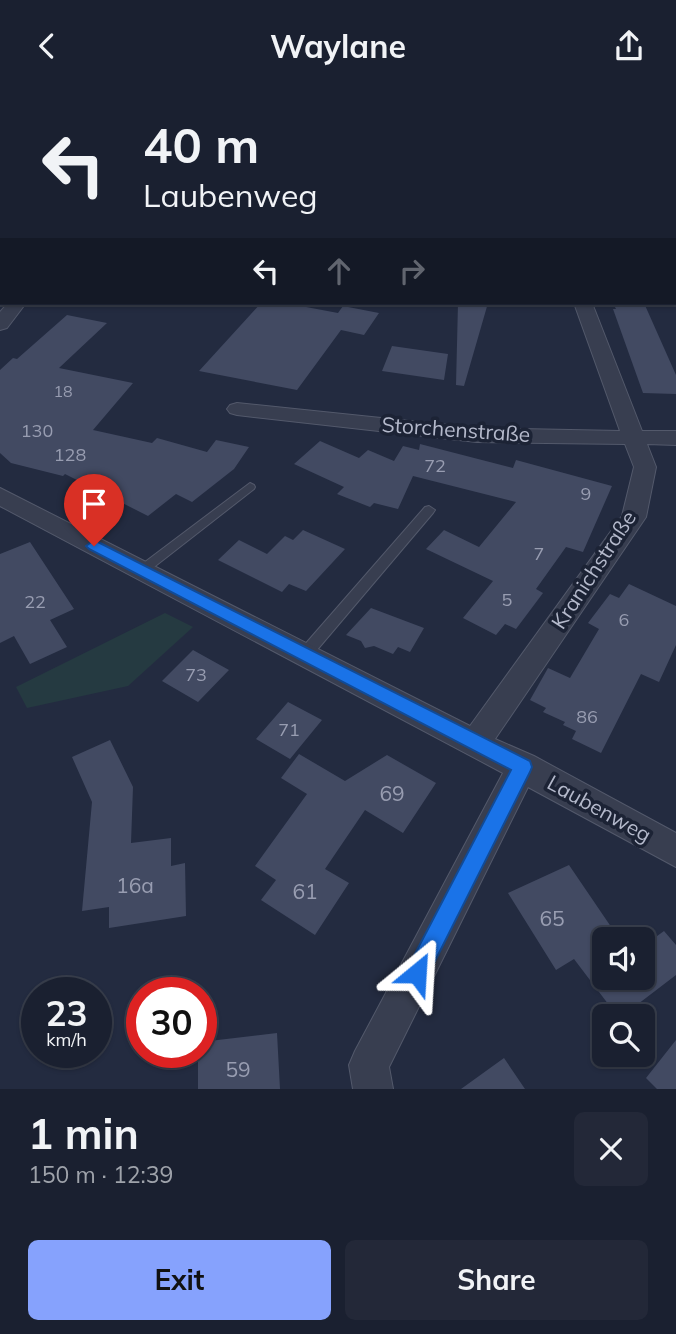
<!DOCTYPE html>
<meta charset="utf-8">
<style>
:root{--surface:#1a2030;--page:#232838;--text:#f1f3f6;--muted:#9fa3ab;--line:#383e4c;--accent:#86a2fd}
body{margin:0;font-family:Mulish,sans-serif;background:var(--page);color:var(--text);height:100vh;display:flex;flex-direction:column;font-size:26px;white-space:nowrap}
*{box-sizing:border-box;margin:0}
p{font-size:23px;color:var(--muted)}
.icon{flex:none;width:38px;height:38px;fill:none;stroke:currentColor;stroke-width:2;stroke-linecap:round;stroke-linejoin:round}
.map{position:relative;height:998px;overflow:hidden}
.sheet{display:flex;flex-direction:column;background:var(--surface);flex:1}
.sheet>*{flex:none}
.guide{position:absolute;left:0px;top:0px;width:677px;height:214px;box-shadow:0 2px 5px #0004,0 0 0 2px var(--line);background:#1a2030;color:var(--text);overflow:hidden}
.tools{position:absolute;left:592px;top:836px;display:grid;gap:14px}
.tools a{display:grid;place-items:center;width:63px;height:63px;border-radius:10px;background:var(--surface);box-shadow:0 2px 5px #0004,0 0 0 2px var(--line);font-size:35px}
.speed{position:absolute;left:21px;top:886px;display:flex;gap:14px;font-size:35px;font-weight:700;text-align:center}
.speed>*{display:grid;place-content:center;width:91px;height:91px;border-radius:50%;background:var(--surface);box-shadow:0 2px 5px #0004,0 0 0 2px var(--line);line-height:1}
.speed small{font-size:18px;font-weight:400}
.speed .limit{border:10px solid #d22;background:#fff;color:#111}
.pin{position:absolute;display:grid;place-items:center;width:60px;height:60px;color:#fff;margin:-72px -30px;border-radius:50% 50% 50% 0;rotate:-45deg;box-shadow:0 0 7px #0007}
.pin .icon{rotate:45deg}
.me{position:absolute;width:77px;margin:-38px;rotate:27deg;stroke-linejoin:round;filter:drop-shadow(0 0 5px #0008)}
.turn{display:flex;align-items:center;gap:24px;height:147px;padding:0 28px;font-size:32px}
.turn .icon{width:91px;height:91px;stroke-width:2.5}
.turn b{display:block;font-size:49px;line-height:60px}
.lanes{display:flex;align-items:center;height:66px;padding:0 28px;background:#0003;justify-content:center;gap:35px;direction:ltr}
.lanes .off{opacity:.35}
.round{display:grid;place-items:center;flex:none;width:74px;height:74px;border-radius:10px;background:var(--page)}
.headline{display:flex;align-items:center;justify-content:space-between;height:119px;padding:0 28px}
h1{font-size:42px;font-weight:700;line-height:52px}
.primary-button{display:flex;gap:14px;margin-top:auto;padding:14px 28px}
.primary-button a{flex:1;height:80px;border-radius:10px;background:var(--accent);color:#111;font-size:28px;font-weight:700;line-height:80px;text-align:center}
.primary-button a+a{background:var(--page);color:var(--text)}
header{display:flex;justify-content:space-between;align-items:center;height:91px;padding:0 28px;background:var(--surface);font-size:32px;font-weight:700}
.map>svg:first-child{display:block}
.green{fill:#253a41}
.building{fill:#424a62}
.lines{fill:none;stroke-linecap:round;stroke-linejoin:round}
.lane-casing{stroke:#53596b;stroke-width:2}
.street-casing{stroke:#53596b;stroke-width:2}
.lane{fill:#383e50;fill-rule:evenodd}
.street{fill:#383e50;fill-rule:evenodd}
.route{fill:#1a73e8;stroke:#114b97;stroke-width:2}
.labels{text-anchor:middle;stroke-width:7;stroke-linejoin:round;paint-order:stroke}
.far-number-label{font-size:16px;fill:#989db1}
.number-label{font-size:18px;fill:#989db1}
.street-label{font-size:21px;fill:#b4b9cb;stroke:#1c2335}
.near-number-label{font-size:21px;fill:#989db1}
</style>
<header><svg class="icon" aria-label="back" viewBox="0 0 24 24"><path d="M15 5l-7 7 7 7"/></svg>Waylane<svg class="icon" aria-label="share" viewBox="0 0 24 24"><path d="M12 15V3M7 8l5-5 5 5M5 13v7h14v-7"/></svg></header>
<div class="map">
<svg width="676" height="998" viewBox="0 0 676 998">
<rect width="100%" height="100%" fill="#232b40"/>
<!-- green -->
<path class="green" d="M 165,522 L 193,536 L 128,595 L 27,617 L 16,596 Z"/>
<!-- building -->
<path class="building" d="M 261,212 L 285,212 L 338,222 L 343,215 L 379,222 L 364,244 L 341,239 L 297,299 L 199,280 Z
M 458,212 L 488,212 L 464,295 L 456,294 Z
M 613,212 L 644,212 L 676,284 L 676,303 L 643,302 L 613,218 L 616,218 Z
M 67,224 L 107,232 L 59,277 L 133,292 L 93,339 L 152,352 L 157,347 L 207,361 L 216,349 L 249,356 L 234,378 L 192,411 L 176,403 L 148,425 L 65,383 L 63,385 L 11,372 L 0,362 L 0,279 L 13,267 L 17,268 Z
M 392,255 L 448,263 L 444,289 L 382,280 Z
M 320,350 L 359,367 L 368,359 L 394,370 L 403,355 L 419,359 L 420,353 L 513,377 L 516,369 L 612,395 L 583,461 L 566,456 L 536,498 L 543,502 L 516,538 L 505,533 L 496,544 L 463,527 L 493,490 L 426,458 L 444,439 L 479,456 L 516,411 L 413,385 L 398,418 L 374,412 L 370,416 L 337,403 L 344,396 L 294,373 Z
M 303,439 L 345,458 L 306,500 L 289,493 L 282,501 L 218,469 L 239,449 L 267,463 L 285,445 L 293,449 Z
M 30,451 L 74,518 L 50,529 L 67,556 L 30,573 L 14,545 L 0,552 L 0,463 Z
M 629,493 L 676,515 L 676,554 L 659,591 L 641,583 L 601,662 L 572,648 L 576,640 L 563,634 L 565,631 L 543,621 L 546,617 L 530,609 L 548,577 L 570,587 L 599,538 L 588,532 L 610,503 L 619,507 Z
M 371,517 L 424,537 L 410,561 L 398,556 L 393,563 L 374,555 L 365,557 L 361,550 L 346,544 Z
M 193,559 L 229,579 L 198,611 L 162,590 Z
M 288,611 L 322,629 L 290,668 L 256,648 Z
M 110,649 L 133,696 L 131,752 L 171,747 L 171,775 L 185,772 L 186,825 L 109,837 L 109,816 L 82,820 L 92,711 L 72,666 Z
M 299,663 L 345,690 L 387,664 L 436,692 L 403,742 L 365,719 L 325,778 L 349,792 L 315,844 L 261,809 L 276,789 L 255,775 L 307,703 L 281,687 Z
M 569,774 L 620,849 L 604,849 L 604,887 L 642,887 L 642,856 L 664,840 L 676,854 L 676,884 L 621,926 L 618,926 L 574,868 L 556,879 L 508,802 Z
M 277,942 L 280,998 L 198,998 L 198,961 L 201,961 L 201,951 Z
M 676,949 L 676,998 L 657,998 L 646,987 Z
M 504,967 L 525,998 L 461,998 Z"/>
<g class="lines">
<!-- lane casing -->
<g class="lane-casing">
<path id="lane" d="M 504,0 L 510,0 L 511,2 L 505,2 Z
M 250,392 L 254,394 L 255,396 L 254,398 L 145,483 L 137,483 L 135,480 L 137,477 Z
M 429,415 L 435,419 L 433,422 L 311,566 L 301,566 L 299,562 L 301,558 L 425,416 Z"/>
</g>
<!-- street casing -->
<g class="street-casing">
<path id="street" d="M 217,0 L 230,0 L 216,2 Z
M 8,212 L 26,212 L 7,237 L 0,239 L 0,221 Z
M 574,212 L 592,212 L 642,340 L 676,340 L 676,354 L 647,353 L 656,376 L 646,426 L 495,648 L 534,665 L 676,742 L 676,776 L 528,696 L 389,976 L 393,998 L 353,998 L 349,974 L 355,960 L 503,682 L 0,415 L 0,397 L 470,635 L 622,425 L 634,376 L 625,353 L 477,351 L 237,324 L 230,322 L 227,318 L 230,314 L 237,312 L 477,337 L 620,340 Z"/>
</g>
<!-- lane -->
<use href="#lane" class="lane"/>
<!-- street -->
<use href="#street" class="street"/>
</g>
<!-- route -->
<path class="route" d="M 94,449 L 530,670 L 532,676 L 530,681 L 425,890 L 417,894 L 409,890 L 405,882 L 511,679 L 89,458 L 86,455 Z"/>
<g class="labels">
<!-- far-number labels -->
<g class="far-number-label">
<text x="63" y="306">18</text>
</g>
<!-- number labels -->
<g class="number-label">
<text x="37" y="346">130</text>
<text x="70" y="370">128</text>
<text x="435" y="381">72</text>
<text x="586" y="409">9</text>
<text x="539" y="469">7</text>
<text x="507" y="515">5</text>
<text x="35" y="517">22</text>
<text x="624" y="535">6</text>
<text x="196" y="590">73</text>
<text x="587" y="632">86</text>
<text x="289" y="645">71</text>
</g>
<!-- street labels -->
<g class="street-label">
<text transform="translate(456 339) rotate(4)" y="7">Storchenstraße</text>
<text transform="translate(594 479) rotate(-57)" y="7">Kranichstraße</text>
<text transform="translate(599 718) rotate(29)" y="7">Laubenweg</text>
</g>
<!-- near-number labels -->
<g class="near-number-label">
<text x="392" y="710">69</text>
<text x="135" y="802">16a</text>
<text x="305" y="808">61</text>
<text x="552" y="835">65</text>
<text x="238" y="986">59</text>
</g>
</g>
</svg>
<div class="tools">
<a><svg class="icon" aria-label="sound" viewBox="0 0 24 24"><path d="M4 9h4l5-4v14l-5-4H4zM17 9q2 3 0 6"/></svg></a>
<a><svg class="icon" aria-label="search" viewBox="0 0 24 24"><circle cx="10" cy="10" r="6"/><path d="M15 15l6 6"/></svg></a>
</div>
<div class="speed"><div>23<small>km/h</small></div><div class="limit">30</div></div>
<div class="pin" style="left:94px;top:455px;background:#d93025"><svg class="icon" aria-label="arrive" viewBox="0 0 24 24"><path d="M6 21V4h12l-3 4 3 4H6"/></svg></div>
<svg class="me" style="left:417px;top:882px" viewBox="-20 -20 40 40"><path d="M0-17L14 15 0 8-14 15z" fill="#1a73e8" stroke="#fff" stroke-width="4"/></svg>
<div class="guide">
<div class="turn"><svg class="icon" aria-label="left" viewBox="0 0 24 24"><path d="M17 20v-9H6M10 6l-5 5 5 5"/></svg><div><b>40 m</b>Laubenweg</div></div>
<div class="lanes"><svg class="icon" aria-label="left" viewBox="0 0 24 24"><path d="M17 20v-9H6M10 6l-5 5 5 5"/></svg><svg class="icon off" aria-label="ahead" viewBox="0 0 24 24"><path d="M12 20V5M6 11l6-6 6 6"/></svg><svg class="icon off" aria-label="right" viewBox="0 0 24 24"><path d="M7 20v-9h11M14 6l5 5-5 5"/></svg></div>
</div>
</div>
<section class="sheet">
<div class="headline"><div><h1>1 min</h1><p>150 m · 12:39</p></div><a class="round"><svg class="icon" aria-label="close" viewBox="0 0 24 24"><path d="M6 6l12 12M18 6L6 18"/></svg></a></div>
<div class="primary-button"><a>Exit</a><a>Share</a></div>
</section>
